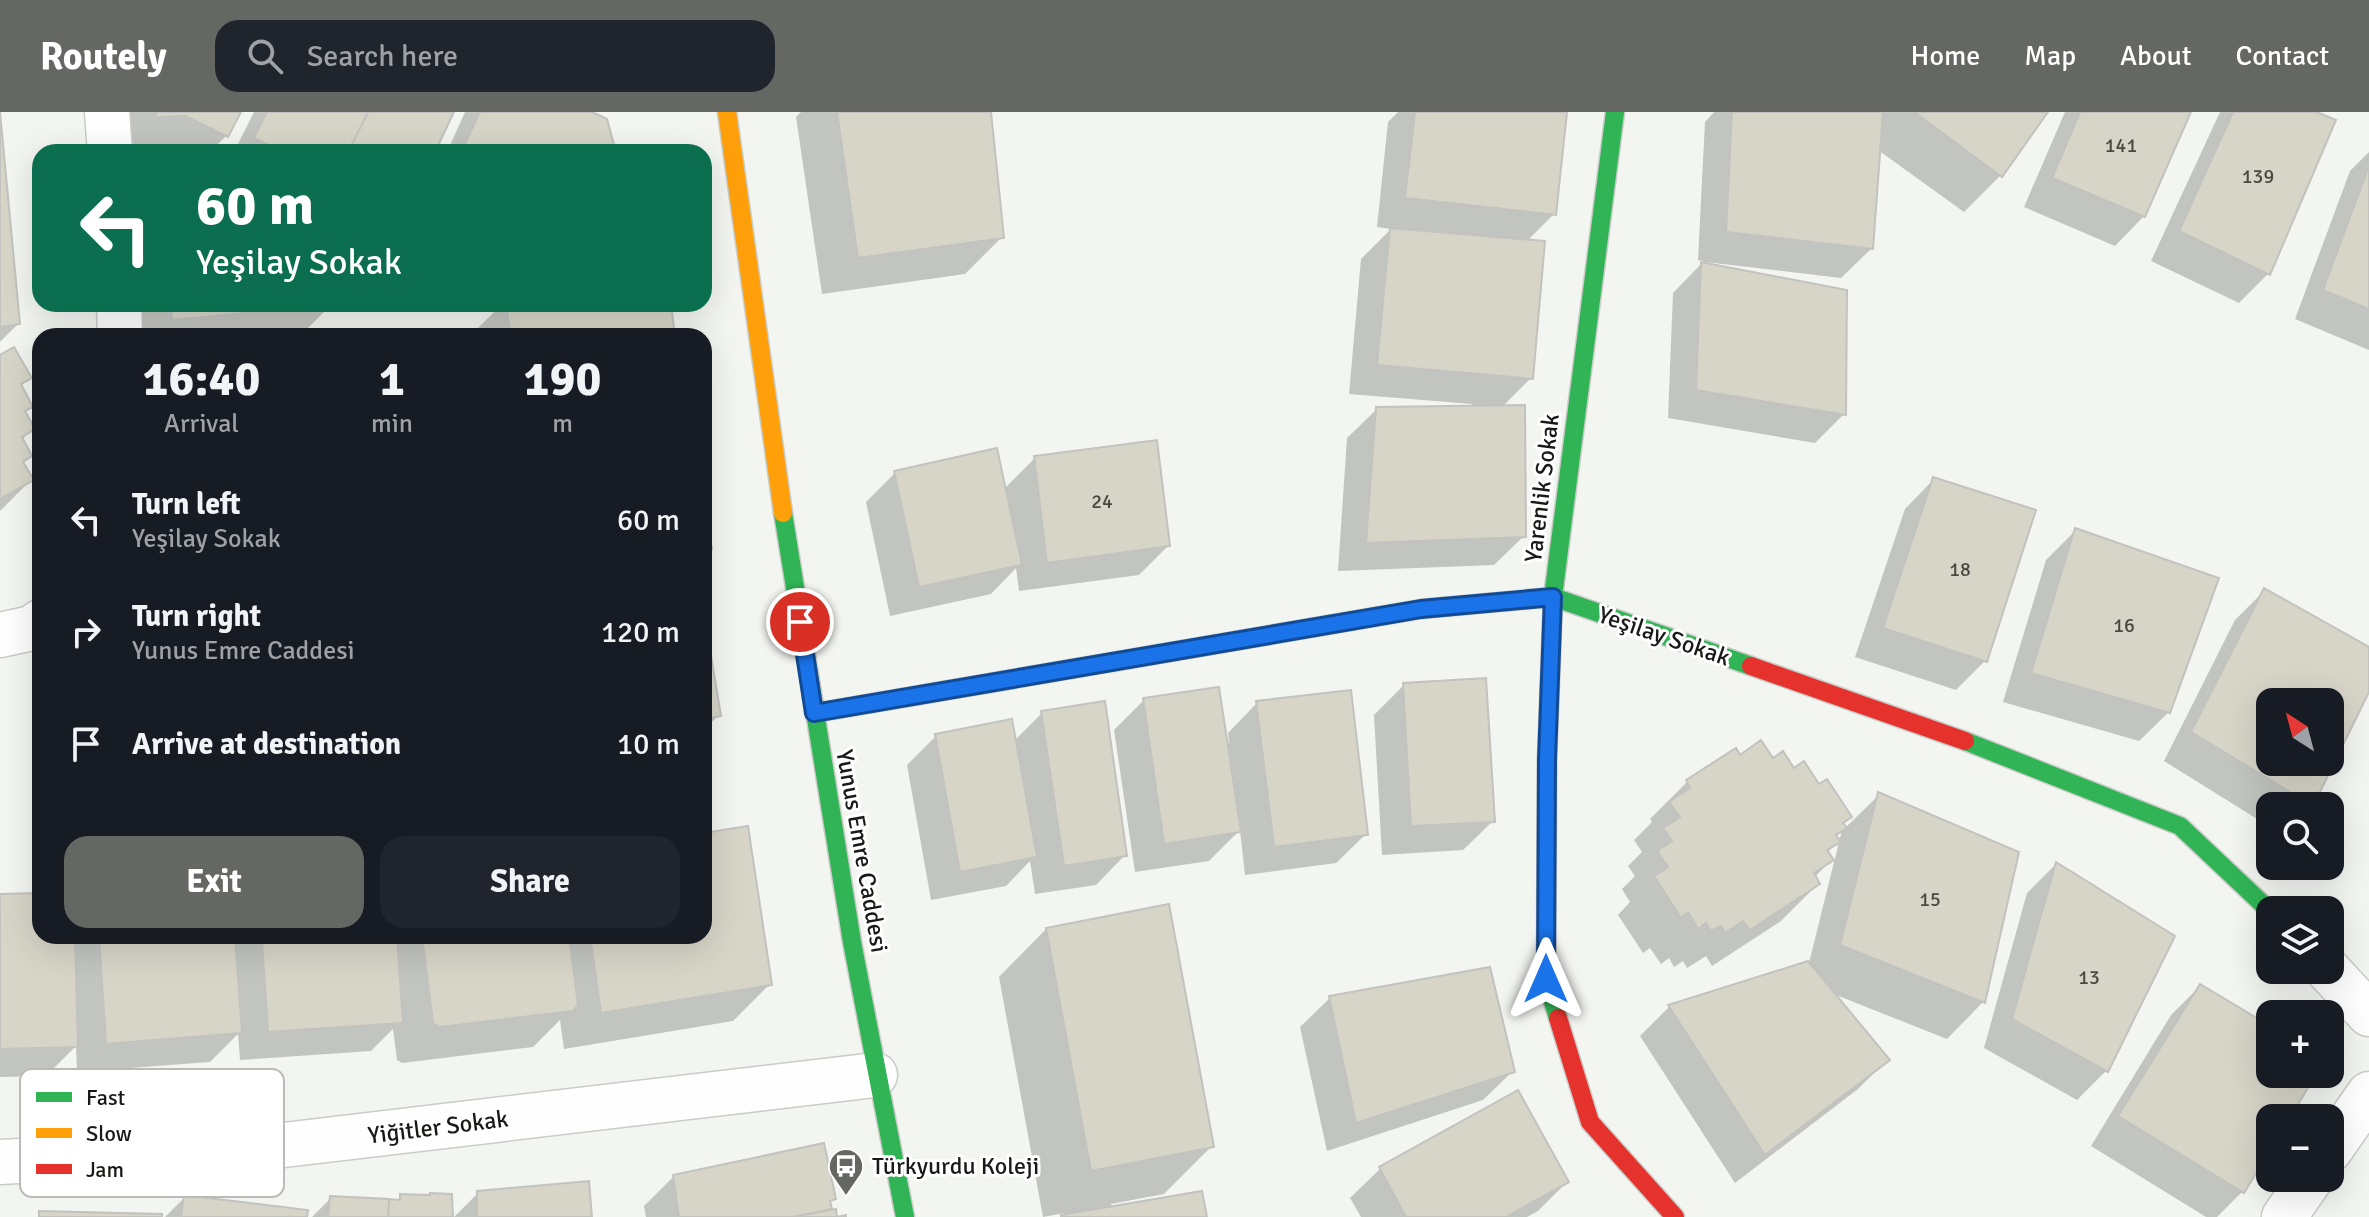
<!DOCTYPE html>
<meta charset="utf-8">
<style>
:root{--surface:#171b24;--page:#20242c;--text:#f1f3f6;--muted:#9ea1a6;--accent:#656763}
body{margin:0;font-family:Signika,sans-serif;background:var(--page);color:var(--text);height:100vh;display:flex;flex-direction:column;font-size:30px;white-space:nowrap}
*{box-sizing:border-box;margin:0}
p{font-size:26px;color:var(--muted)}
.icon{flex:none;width:44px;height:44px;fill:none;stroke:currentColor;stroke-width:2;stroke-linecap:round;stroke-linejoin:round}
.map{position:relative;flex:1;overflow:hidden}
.sheet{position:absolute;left:32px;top:216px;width:680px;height:616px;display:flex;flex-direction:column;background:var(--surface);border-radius:24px;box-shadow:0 8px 32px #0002}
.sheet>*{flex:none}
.banner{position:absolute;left:32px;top:32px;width:680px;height:168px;border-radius:24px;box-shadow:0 8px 32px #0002;background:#0b6e4f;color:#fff;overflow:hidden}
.needle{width:52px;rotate:324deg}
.tools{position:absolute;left:2256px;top:576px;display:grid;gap:16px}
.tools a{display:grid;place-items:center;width:88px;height:88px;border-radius:16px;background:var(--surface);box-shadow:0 8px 32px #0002;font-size:40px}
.pin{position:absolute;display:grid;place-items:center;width:68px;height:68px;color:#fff;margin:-34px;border:4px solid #fff;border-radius:50%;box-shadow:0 2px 8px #0007}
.me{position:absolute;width:88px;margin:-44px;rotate:0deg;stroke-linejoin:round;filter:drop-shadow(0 0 6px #0008)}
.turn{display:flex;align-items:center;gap:28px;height:168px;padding:0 32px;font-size:36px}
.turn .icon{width:104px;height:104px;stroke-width:2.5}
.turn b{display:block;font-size:56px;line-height:68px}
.eta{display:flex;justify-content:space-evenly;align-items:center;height:136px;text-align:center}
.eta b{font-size:48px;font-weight:700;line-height:56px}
.cta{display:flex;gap:16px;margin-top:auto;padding:16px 32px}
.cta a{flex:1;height:92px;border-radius:24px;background:var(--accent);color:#fff;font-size:32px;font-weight:700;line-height:92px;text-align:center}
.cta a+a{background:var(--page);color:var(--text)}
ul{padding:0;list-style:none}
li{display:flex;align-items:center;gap:24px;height:112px;padding:0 32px}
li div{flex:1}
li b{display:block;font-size:30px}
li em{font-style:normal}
header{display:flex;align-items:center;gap:48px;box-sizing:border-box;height:112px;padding:0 40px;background:var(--accent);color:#fff}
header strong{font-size:38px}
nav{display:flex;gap:44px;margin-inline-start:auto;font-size:28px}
.search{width:560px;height:72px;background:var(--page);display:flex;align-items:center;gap:20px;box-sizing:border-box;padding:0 28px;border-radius:24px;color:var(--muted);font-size:30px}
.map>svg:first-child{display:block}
.shadow{fill:#0003;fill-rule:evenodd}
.building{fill:#d7d5c8;stroke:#c2c2be;stroke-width:2;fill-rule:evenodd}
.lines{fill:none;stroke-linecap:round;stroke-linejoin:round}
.street-casing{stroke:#caccc8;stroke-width:47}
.fast-casing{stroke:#caccc8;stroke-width:21}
.slow-casing{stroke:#caccc8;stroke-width:21}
.jam-casing{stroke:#caccc8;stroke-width:21}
.street{stroke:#fdfefd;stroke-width:44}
.fast{stroke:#30b455;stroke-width:18}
.slow{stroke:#ff9f0a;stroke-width:18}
.jam{stroke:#e5322d;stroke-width:18}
.route-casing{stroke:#114b97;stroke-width:20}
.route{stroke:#1a73e8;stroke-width:14}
.labels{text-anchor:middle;stroke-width:6;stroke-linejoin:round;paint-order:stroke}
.number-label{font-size:20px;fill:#484943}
.street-label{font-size:24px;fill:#191a17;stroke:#fff}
.poi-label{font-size:24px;fill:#191a17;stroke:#fff;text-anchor:start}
.key{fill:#fff;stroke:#babab9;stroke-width:2}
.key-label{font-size:22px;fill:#191a17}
</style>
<header>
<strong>Routely</strong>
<div class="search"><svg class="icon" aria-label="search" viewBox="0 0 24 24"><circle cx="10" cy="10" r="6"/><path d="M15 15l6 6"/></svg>Search here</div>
<nav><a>Home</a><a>Map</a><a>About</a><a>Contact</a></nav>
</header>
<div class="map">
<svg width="2369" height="1105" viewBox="0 0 2369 1105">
<rect width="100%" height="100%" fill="#f3f5f1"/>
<!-- shadow -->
<path class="shadow" d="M 125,0 L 238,0 L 226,24 L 210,40 L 171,40 L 156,33 L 127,33 Z
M 254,0 L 452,0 L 433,40 L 234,40 Z
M 465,0 L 587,0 L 613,40 L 447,40 Z
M 801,0 L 989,0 L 1002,125 L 965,162 L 822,182 L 796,5 Z
M 1398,0 L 1565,0 L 1554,102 L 1527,129 L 1531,266 L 1502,295 L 1524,424 L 1494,453 L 1338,459 L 1347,326 L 1377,297 L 1472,295 L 1472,292 L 1349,282 L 1361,147 L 1391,117 L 1377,115 L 1388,10 Z
M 1714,0 L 2045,0 L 2000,64 L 1964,100 L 1878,38 L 1871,137 L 1841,166 L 1706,150 L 1706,153 L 1844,302 L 1815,331 L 1668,306 L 1673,181 L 1704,149 L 1698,148 L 1705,10 Z
M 2065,0 L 2189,0 L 2144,104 L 2115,134 L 2024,95 Z
M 2220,0 L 2312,0 L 2333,9 L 2268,162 L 2239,191 L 2151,149 Z
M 0,4 L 18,212 L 0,230 Z
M 2369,40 L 2369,238 L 2295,207 L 2350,59 Z
M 141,192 L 332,192 L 303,221 L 273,224 L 143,224 Z
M 502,192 L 669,192 L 673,224 L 478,224 L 477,217 Z
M 0,245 L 29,266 L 20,275 L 31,294 L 24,301 L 32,317 L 21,329 L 30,344 L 22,352 L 31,368 L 0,399 Z
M 1035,346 L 1168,434 L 1139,463 L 1019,479 L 1016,456 L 991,482 L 890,504 L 866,390 L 895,361 L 1004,377 Z
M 1934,367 L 1985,549 L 1956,578 L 1855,545 L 1905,397 Z
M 2076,418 L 2169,600 L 2139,629 L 2003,590 L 2046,448 Z
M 2264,479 L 2369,537 L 2369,575 L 2310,694 L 2270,694 L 2270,715 L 2164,649 L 2235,508 ZM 2270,590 L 2330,590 L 2330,650 L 2270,650 Z
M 704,514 L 718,604 L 704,618 Z
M 1404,573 L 1493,709 L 1463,738 L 1382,743 L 1374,603 Z
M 1144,588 L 1226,631 L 1229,631 L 1228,621 L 1257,591 L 1366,722 L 1336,751 L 1245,763 L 1240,718 L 1209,749 L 1135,760 L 1114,618 Z
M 1042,601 L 1125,743 L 1096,773 L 1035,782 L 1030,749 L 1006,774 L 931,788 L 907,653 L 936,624 L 1014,629 Z
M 1735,638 L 1739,645 L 1772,649 L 1818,675 L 1849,705 L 1842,712 L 1845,716 L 1879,683 L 1983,890 L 1947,927 L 1831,881 L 1887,948 L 1858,977 L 1735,1071 L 1640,924 L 1669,895 L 1809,851 L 1842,718 L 1835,725 L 1838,729 L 1827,741 L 1831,748 L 1814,766 L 1818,772 L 1781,809 L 1712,854 L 1706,844 L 1687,856 L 1683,849 L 1674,855 L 1669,846 L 1661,852 L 1650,836 L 1643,841 L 1618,803 L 1630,790 L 1622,777 L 1635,764 L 1628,754 L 1642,740 L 1634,728 L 1652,710 L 1650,707 L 1687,670 Z
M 704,723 L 770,872 L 733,909 L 564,937 L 560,908 L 533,935 L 402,951 L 397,948 L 393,917 L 371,939 L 240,948 L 238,922 L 210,950 L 77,960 L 76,934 L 46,964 L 0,965 L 0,784 L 40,783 L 40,824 L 704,824 Z
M 2056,752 L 2172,824 L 2106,959 L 2077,988 L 1984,936 L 2027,781 Z
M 1046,817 L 1212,1034 L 1164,1082 L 1111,1092 L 1112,1096 L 1205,1105 L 1061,1105 L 1065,1101 L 1043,1105 L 999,865 Z
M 2200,874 L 2270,916 L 2270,962 L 2314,962 L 2287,1006 L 2270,1006 L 2270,1034 L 2242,1080 L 2217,1105 L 2206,1105 L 2091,1034 L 2171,903 Z
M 1330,886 L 1513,959 L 1483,988 L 1327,1039 L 1300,915 Z
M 1517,980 L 1567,1070 L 1538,1099 L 1527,1105 L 1361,1105 L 1350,1086 L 1380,1057 Z
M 674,1064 L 834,1086 L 829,1091 L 835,1105 L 646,1105 L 644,1094 Z
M 478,1081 L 590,1105 L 454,1105 Z
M 401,1084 L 451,1105 L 312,1105 L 331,1086 L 396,1089 Z
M 185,1085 L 305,1105 L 165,1105 Z"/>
<!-- building -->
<path class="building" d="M 0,0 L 20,212 L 0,215 Z
M 156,0 L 241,0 L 228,25 L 186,4 L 156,5 Z
M 267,0 L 368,0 L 348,40 L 283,40 L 254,26 Z
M 368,0 L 454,0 L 435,40 L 348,40 Z
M 480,0 L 592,0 L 607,7 L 616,40 L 461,40 Z
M 837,0 L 991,0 L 1004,126 L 858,146 Z
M 1415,0 L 1567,0 L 1556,103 L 1405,86 Z
M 1732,0 L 1883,0 L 1873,137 L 1726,120 Z
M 1914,0 L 2048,0 L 2002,65 Z
M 2080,0 L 2191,0 L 2145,105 L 2052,66 Z
M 2233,0 L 2317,0 L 2336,8 L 2270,163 L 2179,119 Z
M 2369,54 L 2369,197 L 2323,178 Z
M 1390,116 L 1545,129 L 1533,267 L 1377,253 Z
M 1701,150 L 1847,178 L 1846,303 L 1696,278 Z
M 171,192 L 334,192 L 172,208 Z
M 506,192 L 671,192 L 675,224 L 511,224 Z
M 340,220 L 341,224 L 302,224 Z
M 14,235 L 32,266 L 21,272 L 33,295 L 25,299 L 35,317 L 22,325 L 32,344 L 23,350 L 34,368 L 0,387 L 0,243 Z
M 1525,293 L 1526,425 L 1366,431 L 1376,295 Z
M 1157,328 L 1170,434 L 1047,451 L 1034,344 Z
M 997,336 L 1022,453 L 919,475 L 894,359 Z
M 1933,365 L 2036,398 L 1987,550 L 1883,516 Z
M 704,392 L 712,437 L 704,438 Z
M 2075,416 L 2219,466 L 2170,601 L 2031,561 Z
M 2264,476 L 2369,535 L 2369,580 L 2313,694 L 2191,620 ZM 2270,590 L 2330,590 L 2330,650 L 2270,650 Z
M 704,501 L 721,604 L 704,607 Z
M 1486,566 L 1495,710 L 1411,714 L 1403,571 Z
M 1219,575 L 1241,720 L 1164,732 L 1143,586 Z
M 1351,578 L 1368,723 L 1274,735 L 1256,589 Z
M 1105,589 L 1127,744 L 1064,754 L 1041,599 Z
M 1012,607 L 1037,745 L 960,760 L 935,622 Z
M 1761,628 L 1773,646 L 1783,639 L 1794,656 L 1804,649 L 1819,672 L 1827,667 L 1852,705 L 1843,711 L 1847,716 L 1836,723 L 1841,730 L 1827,738 L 1834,748 L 1814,761 L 1820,772 L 1750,818 L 1743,809 L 1725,821 L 1721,814 L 1711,819 L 1706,811 L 1698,817 L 1688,800 L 1681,806 L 1654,764 L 1668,755 L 1657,739 L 1672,729 L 1663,716 L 1680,705 L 1669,690 L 1690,676 L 1686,668 L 1736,636 L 1740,643 Z
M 1878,680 L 2019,740 L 1985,891 L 1840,833 Z
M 748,714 L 772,873 L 601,901 L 590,824 L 704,824 L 704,721 Z
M 2056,750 L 2175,824 L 2108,960 L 2012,907 Z
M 40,781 L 40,824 L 75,824 L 78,935 L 0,937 L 0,782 Z
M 1169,792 L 1214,1035 L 1091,1059 L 1046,816 Z
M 99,824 L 235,824 L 242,921 L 106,932 Z
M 262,824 L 333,824 L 262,829 Z
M 333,824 L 397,824 L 403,911 L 268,920 L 262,829 Z
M 422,824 L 569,824 L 578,893 L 573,899 L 440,915 L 433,911 Z
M 1808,849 L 1890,948 L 1765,1043 L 1668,893 Z
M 1490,855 L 1515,960 L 1356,1011 L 1329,884 Z
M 2200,872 L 2270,914 L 2270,962 L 2316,962 L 2290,1006 L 2270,1006 L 2270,1038 L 2244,1081 L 2118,1004 Z
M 1518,978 L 1569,1070 L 1506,1105 L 1406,1105 L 1379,1055 Z
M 824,1031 L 836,1087 L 830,1089 L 832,1097 L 793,1105 L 679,1105 L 673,1063 Z
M 589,1069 L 592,1105 L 477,1105 L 477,1079 Z
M 1202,1079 L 1207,1105 L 1061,1105 L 1061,1103 Z
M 430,1081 L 452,1082 L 453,1105 L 388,1105 L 389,1087 L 400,1088 L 400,1082 L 430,1083 Z
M 184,1083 L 308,1098 L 307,1105 L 181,1105 Z
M 330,1084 L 389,1087 L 388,1105 L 328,1105 Z
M 836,1097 L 837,1105 L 846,1103 L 846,1105 L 793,1105 Z
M 39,1099 L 162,1102 L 162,1105 L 39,1105 Z"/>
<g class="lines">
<!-- street casing -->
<g class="street-casing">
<path id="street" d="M 107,0 L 110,40
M 119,192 L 120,224
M 0,523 L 32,516 L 40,510
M 2328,858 L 2369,902
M 2330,1038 L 2369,982
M 0,1050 L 267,1035 L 875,963
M 2284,1105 L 2311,1066"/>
</g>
<!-- fast casing -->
<g class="fast-casing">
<path id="fast" d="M 783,401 L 852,830 L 905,1105
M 814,601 L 1421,497 L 1553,485 L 1751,554
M 1965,629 L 2180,714 L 2270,799
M 1558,906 L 1546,867 L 1547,647 L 1553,485 L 1615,0"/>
</g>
<!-- slow casing -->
<g class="slow-casing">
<path id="slow" d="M 727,0 L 783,401"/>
</g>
<!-- jam casing -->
<g class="jam-casing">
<path id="jam" d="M 1751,554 L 1965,629
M 1558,906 L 1590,1010 L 1675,1105"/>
</g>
<!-- street -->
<use href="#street" class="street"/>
<!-- fast -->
<use href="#fast" class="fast"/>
<!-- slow -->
<use href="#slow" class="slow"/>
<!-- jam -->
<use href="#jam" class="jam"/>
</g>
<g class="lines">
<!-- route casing -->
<g class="route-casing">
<path id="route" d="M 800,510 L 814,601 L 1421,497 L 1553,485 L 1547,647 L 1546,867"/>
</g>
<!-- route -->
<use href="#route" class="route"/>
</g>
<!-- icons -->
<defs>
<g id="bus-pin" transform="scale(1.8)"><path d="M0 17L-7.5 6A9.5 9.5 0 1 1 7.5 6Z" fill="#656763" stroke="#fff"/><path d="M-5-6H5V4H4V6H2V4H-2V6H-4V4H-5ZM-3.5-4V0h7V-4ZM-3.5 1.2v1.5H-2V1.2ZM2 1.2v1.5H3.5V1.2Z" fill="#fff"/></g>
</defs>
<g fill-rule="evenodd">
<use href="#bus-pin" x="846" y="1054"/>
</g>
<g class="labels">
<!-- number labels -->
<g class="number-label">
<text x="2121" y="40">141</text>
<text x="2258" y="71">139</text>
<text x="1102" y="396">24</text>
<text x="1960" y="464">18</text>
<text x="2124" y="520">16</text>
<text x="1930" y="794">15</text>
<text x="2089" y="872">13</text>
</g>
<!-- street labels -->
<g class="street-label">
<text transform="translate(1542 376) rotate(-83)" y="8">Yarenlik Sokak</text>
<text transform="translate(1664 524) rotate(19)" y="8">Yeşilay Sokak</text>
<text transform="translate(862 739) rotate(80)" y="8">Yunus Emre Caddesi</text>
<text transform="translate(438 1015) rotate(-7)" y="8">Yiğitler Sokak</text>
</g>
<!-- poi labels -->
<g class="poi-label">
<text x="872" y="1062">Türkyurdu Koleji</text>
</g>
</g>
<!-- legend -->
<rect x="20" y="957" width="264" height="128" rx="12" class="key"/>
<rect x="36" y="980" width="36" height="10" fill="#30b455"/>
<rect x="36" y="1016" width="36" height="10" fill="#ff9f0a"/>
<rect x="36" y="1052" width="36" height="10" fill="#e5322d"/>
<g class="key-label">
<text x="86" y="993">Fast</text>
<text x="86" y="1029">Slow</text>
<text x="86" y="1065">Jam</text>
</g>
</svg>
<div class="tools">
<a><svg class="needle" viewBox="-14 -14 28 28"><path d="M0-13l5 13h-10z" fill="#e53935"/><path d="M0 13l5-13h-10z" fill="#9ea1a6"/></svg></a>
<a><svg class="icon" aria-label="search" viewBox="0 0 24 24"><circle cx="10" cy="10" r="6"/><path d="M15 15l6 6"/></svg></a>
<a><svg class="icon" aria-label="layers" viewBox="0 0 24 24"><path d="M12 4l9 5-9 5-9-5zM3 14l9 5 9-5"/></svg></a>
<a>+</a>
<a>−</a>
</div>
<div class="pin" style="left:800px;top:510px;background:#d93025"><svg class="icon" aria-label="arrive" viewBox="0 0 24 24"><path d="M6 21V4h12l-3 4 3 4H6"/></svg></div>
<svg class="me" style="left:1546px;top:867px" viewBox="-20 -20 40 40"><path d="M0-17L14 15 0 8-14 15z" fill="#1a73e8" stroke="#fff" stroke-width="4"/></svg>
<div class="banner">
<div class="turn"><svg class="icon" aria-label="left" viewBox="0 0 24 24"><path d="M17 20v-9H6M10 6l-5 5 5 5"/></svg><div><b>60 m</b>Yeşilay Sokak</div></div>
</div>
<section class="sheet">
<div class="eta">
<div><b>16:40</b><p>Arrival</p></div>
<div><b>1</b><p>min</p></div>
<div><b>190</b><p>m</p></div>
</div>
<ul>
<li><svg class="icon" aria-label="left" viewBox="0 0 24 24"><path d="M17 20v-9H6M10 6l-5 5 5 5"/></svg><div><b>Turn left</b><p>Yeşilay Sokak</p></div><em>60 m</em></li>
<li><svg class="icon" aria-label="right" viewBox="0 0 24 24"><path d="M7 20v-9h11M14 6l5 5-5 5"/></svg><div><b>Turn right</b><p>Yunus Emre Caddesi</p></div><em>120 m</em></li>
<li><svg class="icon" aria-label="arrive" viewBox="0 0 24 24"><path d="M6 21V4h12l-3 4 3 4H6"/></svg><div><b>Arrive at destination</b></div><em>10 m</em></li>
</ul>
<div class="cta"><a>Exit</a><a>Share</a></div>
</section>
</div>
